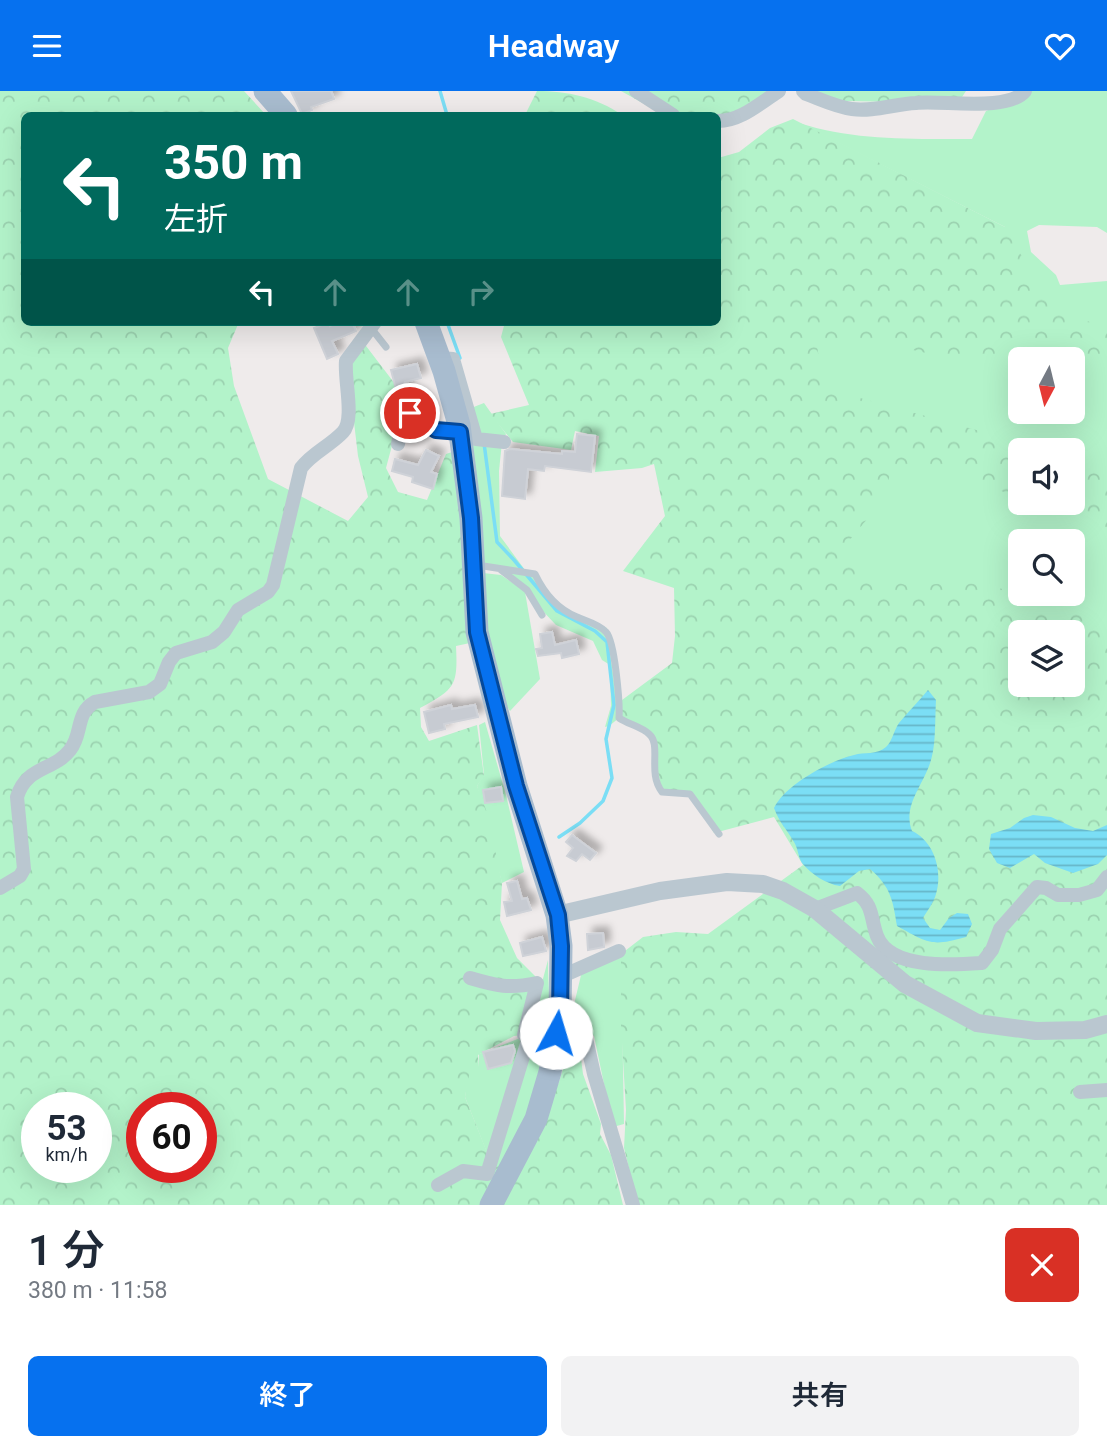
<!DOCTYPE html>
<html lang="ja">
<meta charset="utf-8">
<style>
:root{--surface:#fff;--page:#f2f2f3;--text:#1f2937;--muted:#747a83;--accent:#0671ef}
body{margin:0;font-family:Roboto,"Noto Sans JP",sans-serif;background:var(--page);color:var(--text);height:100vh;display:flex;flex-direction:column;font-size:26px;white-space:nowrap}
*{box-sizing:border-box;margin:0}
p{font-size:23px;color:var(--muted)}
.icon{flex:none;width:38px;height:38px;fill:none;stroke:currentColor;stroke-width:2;stroke-linecap:round;stroke-linejoin:round}
.map{position:relative;height:1114px;overflow:hidden}
.panel{display:flex;flex-direction:column;background:var(--surface);flex:1}
.panel>*{flex:none}
.guide{position:absolute;left:21px;top:21px;width:700px;height:214px;border-radius:10px;box-shadow:0 7px 28px #0002;background:#00695c;color:#fff;overflow:hidden}
.needle{width:46px;rotate:187deg}
.fabs{position:absolute;left:1008px;top:256px;display:grid;gap:14px}
.fabs a{display:grid;place-items:center;width:77px;height:77px;border-radius:10px;background:var(--surface);box-shadow:0 7px 28px #0002;font-size:35px}
.speed{position:absolute;left:21px;top:1001px;display:flex;gap:14px;font-size:35px;font-weight:700;text-align:center}
.speed>*{display:grid;place-content:center;width:91px;height:91px;border-radius:50%;background:var(--surface);box-shadow:0 7px 28px #0002;line-height:1}
.speed small{font-size:18px;font-weight:400}
.speed .limit{border:10px solid #d22;background:#fff;color:#111}
.pin{position:absolute;display:grid;place-items:center;width:60px;height:60px;color:#fff;margin:-30px;border:4px solid #fff;border-radius:50%;box-shadow:0 2px 7px #0007}
.me{position:absolute;width:77px;margin:-38px;rotate:6deg;stroke-linejoin:round;filter:drop-shadow(0 0 5px #0008)}
.turn{display:flex;align-items:center;gap:24px;height:147px;padding:0 28px;font-size:32px}
.turn .icon{width:91px;height:91px;stroke-width:2.5}
.turn b{display:block;font-size:49px;line-height:60px}
.lanes{display:flex;align-items:center;height:66px;padding:0 28px;background:#0003;justify-content:center;gap:35px;direction:ltr}
.lanes .off{opacity:.35}
.round{display:grid;place-items:center;flex:none;width:74px;height:74px;border-radius:10px;background:var(--page)}
.headline{display:flex;align-items:center;justify-content:space-between;height:119px;padding:0 28px}
h1{font-size:42px;font-weight:600;line-height:52px}
.primary-button{display:flex;gap:14px;margin-top:auto;padding:14px 28px}
.primary-button a{flex:1;height:80px;border-radius:10px;background:var(--accent);color:#fff;font-size:28px;font-weight:600;line-height:80px;text-align:center}
.primary-button a+a{background:var(--page);color:var(--text)}
header{display:flex;justify-content:space-between;align-items:center;height:91px;padding:0 28px;background:var(--accent);color:#fff;font-size:32px;font-weight:600}
.map>svg:first-child{display:block}
.green{fill:#b3f3ca;fill-rule:evenodd}
.forest{fill:url(#forest-crowns);fill-rule:evenodd}
.water{fill:url(#water-rules)}
.lines{fill:none;stroke-linecap:round;stroke-linejoin:round}
.stream{stroke:#7bdef5;stroke-width:3.5}
.building{fill:#c7cbd2;stroke:#cfd2d8;stroke-width:2;filter:url(#shadow)}
.service{stroke:#bac7d0;stroke-width:7}
.minor{stroke:#bac7d0;stroke-width:14}
.tertiary{stroke:#bac7d0;stroke-width:18}
.primary{stroke:#a8bccf;stroke-width:23}
.route-casing{stroke:#04499b;stroke-width:18}
.route{stroke:#0671ef;stroke-width:12}
</style>
<header><svg class="icon" aria-label="menu" viewBox="0 0 24 24"><path d="M4 6h16M4 12h16M4 18h16"/></svg>Headway<svg class="icon" aria-label="heart" viewBox="0 0 24 24"><path d="M12 20l-8-8c-3-5 5-10 8-4 3-6 11-1 8 4z"/></svg></header>
<div class="map">
<svg width="1107" height="1114" viewBox="0 0 1107 1114">
<defs>
<pattern id="forest-crowns" width="20" height="18" patternUnits="userSpaceOnUse" patternTransform="scale(1.75)"><rect width="20" height="18" fill="#b3f3ca"/><path d="M2 6a3 3 0 1 1 6 0M12 15a3 3 0 1 1 6 0" fill="none" stroke="#9bd2b0"/></pattern>
<pattern id="water-rules" width="6" height="5" patternUnits="userSpaceOnUse" patternTransform="scale(1.75)"><rect width="6" height="5" fill="#7bdef5"/><path d="M0 2.5h6" fill="none" stroke="#66b6c9"/></pattern>
<filter id="shadow"><feDropShadow dx="6" dy="-6" stdDeviation="3.5" flood-color="#0004"/></filter>
</defs>
<rect width="100%" height="100%" fill="#efebeb"/>
<!-- green -->
<path class="green" d="M 1026,0 L 1107,0 L 1107,142 L 1097,136 L 1039,134 L 1027,140 L 1031,161 L 1056,184 L 1060,194 L 1107,190 L 1107,580 L 1073,541 L 1020,541 L 809,488 L 795,242 L 1005,136 L 799,32 C 855,50 914,48 972,48 L 986,20 L 1021,5 ZM 1020,268 L 1073,268 L 1073,320 L 1020,320 ZM 1020,359 L 1073,359 L 1073,411 L 1020,411 ZM 1020,450 L 1073,450 L 1073,502 L 1020,502 Z
M 484,312 L 506,343 L 502,351 L 499,380 L 500,445 L 525,479 L 537,484 L 560,516 L 607,537 L 619,627 L 609,635 L 605,636 L 611,615 L 610,574 L 602,569 L 593,550 L 556,534 L 525,501 L 540,588 L 510,620 C 484,582 487,526 483,482 L 501,484 L 516,494 L 498,477 L 478,474 L 466,319 Z
M 485,631 L 506,704 L 524,781 L 502,792 L 477,695 L 484,683 L 479,634 Z
M 621,863 L 624,1033 L 613,1036 L 594,945 L 572,922 L 582,880 Z
M 548,869 C 548,889 550,909 549,929 C 546,977 528,1024 509,1068 L 491,1072 L 465,1006 L 468,979 L 478,976 L 479,963 L 528,944 Z"/>
<!-- forest -->
<path class="forest" d="M 0,0 L 244,0 L 266,24 L 24,24 L 24,231 L 239,231 L 228,257 L 234,295 L 268,388 L 348,430 L 368,406 L 358,365 L 347,272 L 363,251 L 405,306 L 386,377 L 398,401 L 427,409 L 446,363 L 452,361 L 461,406 L 470,552 L 456,555 C 458,595 455,598 420,617 L 421,636 L 429,650 L 477,634 L 484,685 L 477,695 L 488,724 L 502,792 L 500,829 L 517,867 L 536,886 L 524,944 L 514,945 L 478,964 L 478,978 L 470,979 L 465,1006 L 491,1071 L 523,1065 L 559,991 L 571,951 L 580,960 L 583,983 L 601,1033 L 600,1043 L 611,1064 L 623,1114 L 0,1114 ZM 37,1017 L 96,1017 L 96,1076 L 37,1076 ZM 142,1017 L 201,1017 L 201,1076 L 142,1076 Z
M 537,0 C 567,0 596,6 622,24 L 525,24 Z
M 621,0 L 785,0 L 718,33 L 718,24 L 664,24 Z
M 805,0 L 966,0 L 958,12 L 845,10 Z
M 793,28 L 1005,136 L 1049,212 L 1107,239 L 1107,270 L 1061,266 L 961,270 L 878,251 L 817,255 L 824,297 L 1049,359 L 1020,359 L 1020,408 L 956,380 L 892,374 L 884,408 L 838,463 L 859,479 L 912,496 L 951,491 L 991,494 L 1055,517 L 1107,532 L 1107,1114 L 638,1114 L 624,1057 L 626,1019 L 621,935 L 621,863 L 643,846 L 676,841 L 708,843 L 803,774 L 774,726 L 714,742 L 690,703 L 662,701 L 650,643 L 619,629 L 622,609 L 672,572 L 675,545 L 674,497 L 623,480 L 665,425 L 654,373 L 642,377 L 595,381 L 599,345 L 575,340 L 571,359 L 513,351 L 490,323 L 529,314 L 501,246 L 505,231 L 718,231 L 718,67 L 739,61 L 770,37 ZM 1020,541 L 1073,541 L 1073,593 L 1020,593 Z
M 1073,366 L 1107,375 L 1107,438 L 1029,411 L 1073,411 Z"/>
<!-- water -->
<path class="water" d="M 928,599 L 936,609 C 935,626 936,654 931,669 C 924,694 902,714 912,740 C 934,750 943,780 936,803 C 934,811 927,820 923,827 L 930,837 L 940,839 L 949,827 L 957,822 L 968,823 L 972,833 L 966,846 C 931,856 928,852 897,835 C 893,810 891,796 870,778 L 859,780 L 840,795 C 826,793 811,783 802,772 C 798,766 798,757 794,751 C 786,737 780,733 774,717 C 785,694 829,670 854,664 C 864,661 877,664 886,656 C 892,651 894,639 899,632 C 908,621 919,610 928,599 Z
M 1033,724 L 1051,726 L 1075,737 L 1093,740 L 1107,734 L 1107,764 L 1098,773 L 1073,782 L 1045,772 L 1034,763 L 1010,777 L 997,772 L 989,758 L 991,743 L 1010,737 L 1024,727 Z"/>
<g class="lines">
<!-- stream -->
<path class="stream" d="M 440,0 L 447,24
M 447,231 L 460,267
M 484,352 L 497,451 L 514,469 L 557,520 L 595,540 L 607,551 L 614,614 L 606,648 L 612,687 L 603,710 L 580,732 L 559,746"/>
</g>
<!-- building -->
<path class="building" d="M 291,0 L 331,0 L 334,8 L 311,16 L 312,19 L 302,23 Z
M 329,231 L 330,235 L 339,231 L 352,231 L 356,240 L 332,250 L 338,263 L 327,268 L 314,237 Z
M 417,273 L 421,287 L 405,291 L 408,300 L 397,302 L 391,279 Z
M 577,343 L 595,345 L 591,381 L 545,375 L 544,380 L 528,378 L 525,408 L 502,405 L 505,360 L 510,358 L 562,363 L 562,360 L 575,361 Z
M 426,359 L 439,365 L 431,381 L 437,383 L 433,398 L 412,391 L 413,386 L 392,380 L 395,368 L 418,374 Z
M 552,541 L 555,554 L 576,549 L 579,563 L 562,567 L 561,562 L 538,565 L 536,558 L 542,557 L 540,543 Z
M 451,614 L 452,618 L 475,614 L 478,626 L 444,633 L 445,638 L 429,642 L 424,621 Z
M 501,696 L 503,710 L 485,712 L 483,699 Z
M 572,744 L 596,762 L 590,769 L 582,763 L 576,770 L 567,765 L 573,757 L 566,751 Z
M 517,790 L 522,808 L 527,807 L 531,819 L 507,825 L 504,811 L 512,810 L 507,792 Z
M 603,842 L 604,856 L 588,859 L 587,843 Z
M 542,846 L 546,860 L 523,865 L 520,852 Z
M 513,954 L 515,960 L 511,972 L 488,978 L 483,961 Z"/>
<g class="lines">
<!-- service -->
<path class="service" d="M 371,237 L 386,256
M 477,474 L 535,483 C 544,502 557,518 577,526 C 586,530 599,533 606,541 C 615,550 620,613 619,627 C 628,633 642,636 649,643 C 662,654 647,682 662,701 L 690,703 L 719,743
M 501,479 L 527,499 L 542,524"/>
<!-- minor -->
<path class="minor" d="M 636,0 L 673,24
M 803,0 L 806,3 C 820,8 836,16 852,18 C 873,21 895,13 916,12 C 942,9 1008,21 1025,0
M 718,30 C 741,30 760,12 779,0
M 440,267 L 453,268 L 476,348 L 504,351
M 398,353 L 404,322 L 410,322 L 437,339 L 460,341
M 0,797 L 20,785 L 24,778 L 17,706 C 26,675 54,680 70,659 C 83,643 75,622 95,611 L 149,601 L 160,593 L 169,571 L 176,562 L 212,551 L 224,541 L 238,519 L 268,501 L 273,494 L 301,377 C 312,362 330,355 343,341 C 355,328 344,289 346,270 L 375,231
M 815,818 L 857,802 C 874,815 870,826 877,845 C 890,879 954,874 982,872 L 992,859 L 1000,838 L 1037,796 L 1046,797 L 1058,804 L 1079,804 L 1097,799 L 1107,786
M 560,886 L 619,860
M 560,923 L 580,936 L 587,952 L 594,983 L 633,1114
M 1080,1001 L 1107,999
M 438,1094 L 463,1080 L 487,1083 L 529,946 L 524,944 L 537,892 C 509,898 497,895 470,887"/>
<!-- tertiary -->
<path class="tertiary" d="M 557,824 L 660,800 L 727,791 L 763,793 L 783,800 L 815,818 L 905,893 L 977,932 L 1036,940 L 1085,939 L 1107,933"/>
<!-- primary -->
<path class="primary" d="M 265,0 L 286,24
M 426,231 L 444,280 L 459,334 L 471,427 L 477,541 L 516,695 L 557,824 L 561,855 L 560,923 L 550,981 L 536,1028 L 491,1114"/>
</g>
<g class="lines">
<!-- route casing -->
<g class="route-casing">
<path id="route" d="M 410,322 L 436,339 L 460,341 L 471,427 L 477,541 L 516,695 L 558,824 L 561,855 L 560,923 L 556,942"/>
</g>
<!-- route -->
<use href="#route" class="route"/>
</g>
</svg>
<div class="fabs">
<a><svg class="needle" viewBox="-14 -14 28 28"><path d="M0-13l5 13h-10z" fill="#e53935"/><path d="M0 13l5-13h-10z" fill="#747a83"/></svg></a>
<a><svg class="icon" aria-label="sound" viewBox="0 0 24 24"><path d="M4 9h4l5-4v14l-5-4H4zM17 9q2 3 0 6"/></svg></a>
<a><svg class="icon" aria-label="search" viewBox="0 0 24 24"><circle cx="10" cy="10" r="6"/><path d="M15 15l6 6"/></svg></a>
<a><svg class="icon" aria-label="layers" viewBox="0 0 24 24"><path d="M12 4l9 5-9 5-9-5zM3 14l9 5 9-5"/></svg></a>
</div>
<div class="speed"><div>53<small>km/h</small></div><div class="limit">60</div></div>
<div class="pin" style="left:410px;top:322px;background:#d93025"><svg class="icon" aria-label="arrive" viewBox="0 0 24 24"><path d="M6 21V4h12l-3 4 3 4H6"/></svg></div>
<svg class="me" style="left:556px;top:942px" viewBox="-20 -20 40 40"><circle r="19" fill="#fff"/><path d="M0-13L10 11 0 6-10 11z" fill="#0671ef"/></svg>
<div class="guide">
<div class="turn"><svg class="icon" aria-label="left" viewBox="0 0 24 24"><path d="M17 20v-9H6M10 6l-5 5 5 5"/></svg><div><b>350 m</b>左折</div></div>
<div class="lanes"><svg class="icon" aria-label="left" viewBox="0 0 24 24"><path d="M17 20v-9H6M10 6l-5 5 5 5"/></svg><svg class="icon off" aria-label="ahead" viewBox="0 0 24 24"><path d="M12 20V5M6 11l6-6 6 6"/></svg><svg class="icon off" aria-label="ahead" viewBox="0 0 24 24"><path d="M12 20V5M6 11l6-6 6 6"/></svg><svg class="icon off" aria-label="right" viewBox="0 0 24 24"><path d="M7 20v-9h11M14 6l5 5-5 5"/></svg></div>
</div>
</div>
<section class="panel">
<div class="headline"><div><h1>1 分</h1><p>380 m · 11:58</p></div><a class="round" style="background:#d93025;color:#fff"><svg class="icon" aria-label="close" viewBox="0 0 24 24"><path d="M6 6l12 12M18 6L6 18"/></svg></a></div>
<div class="primary-button"><a>終了</a><a>共有</a></div>
</section>
